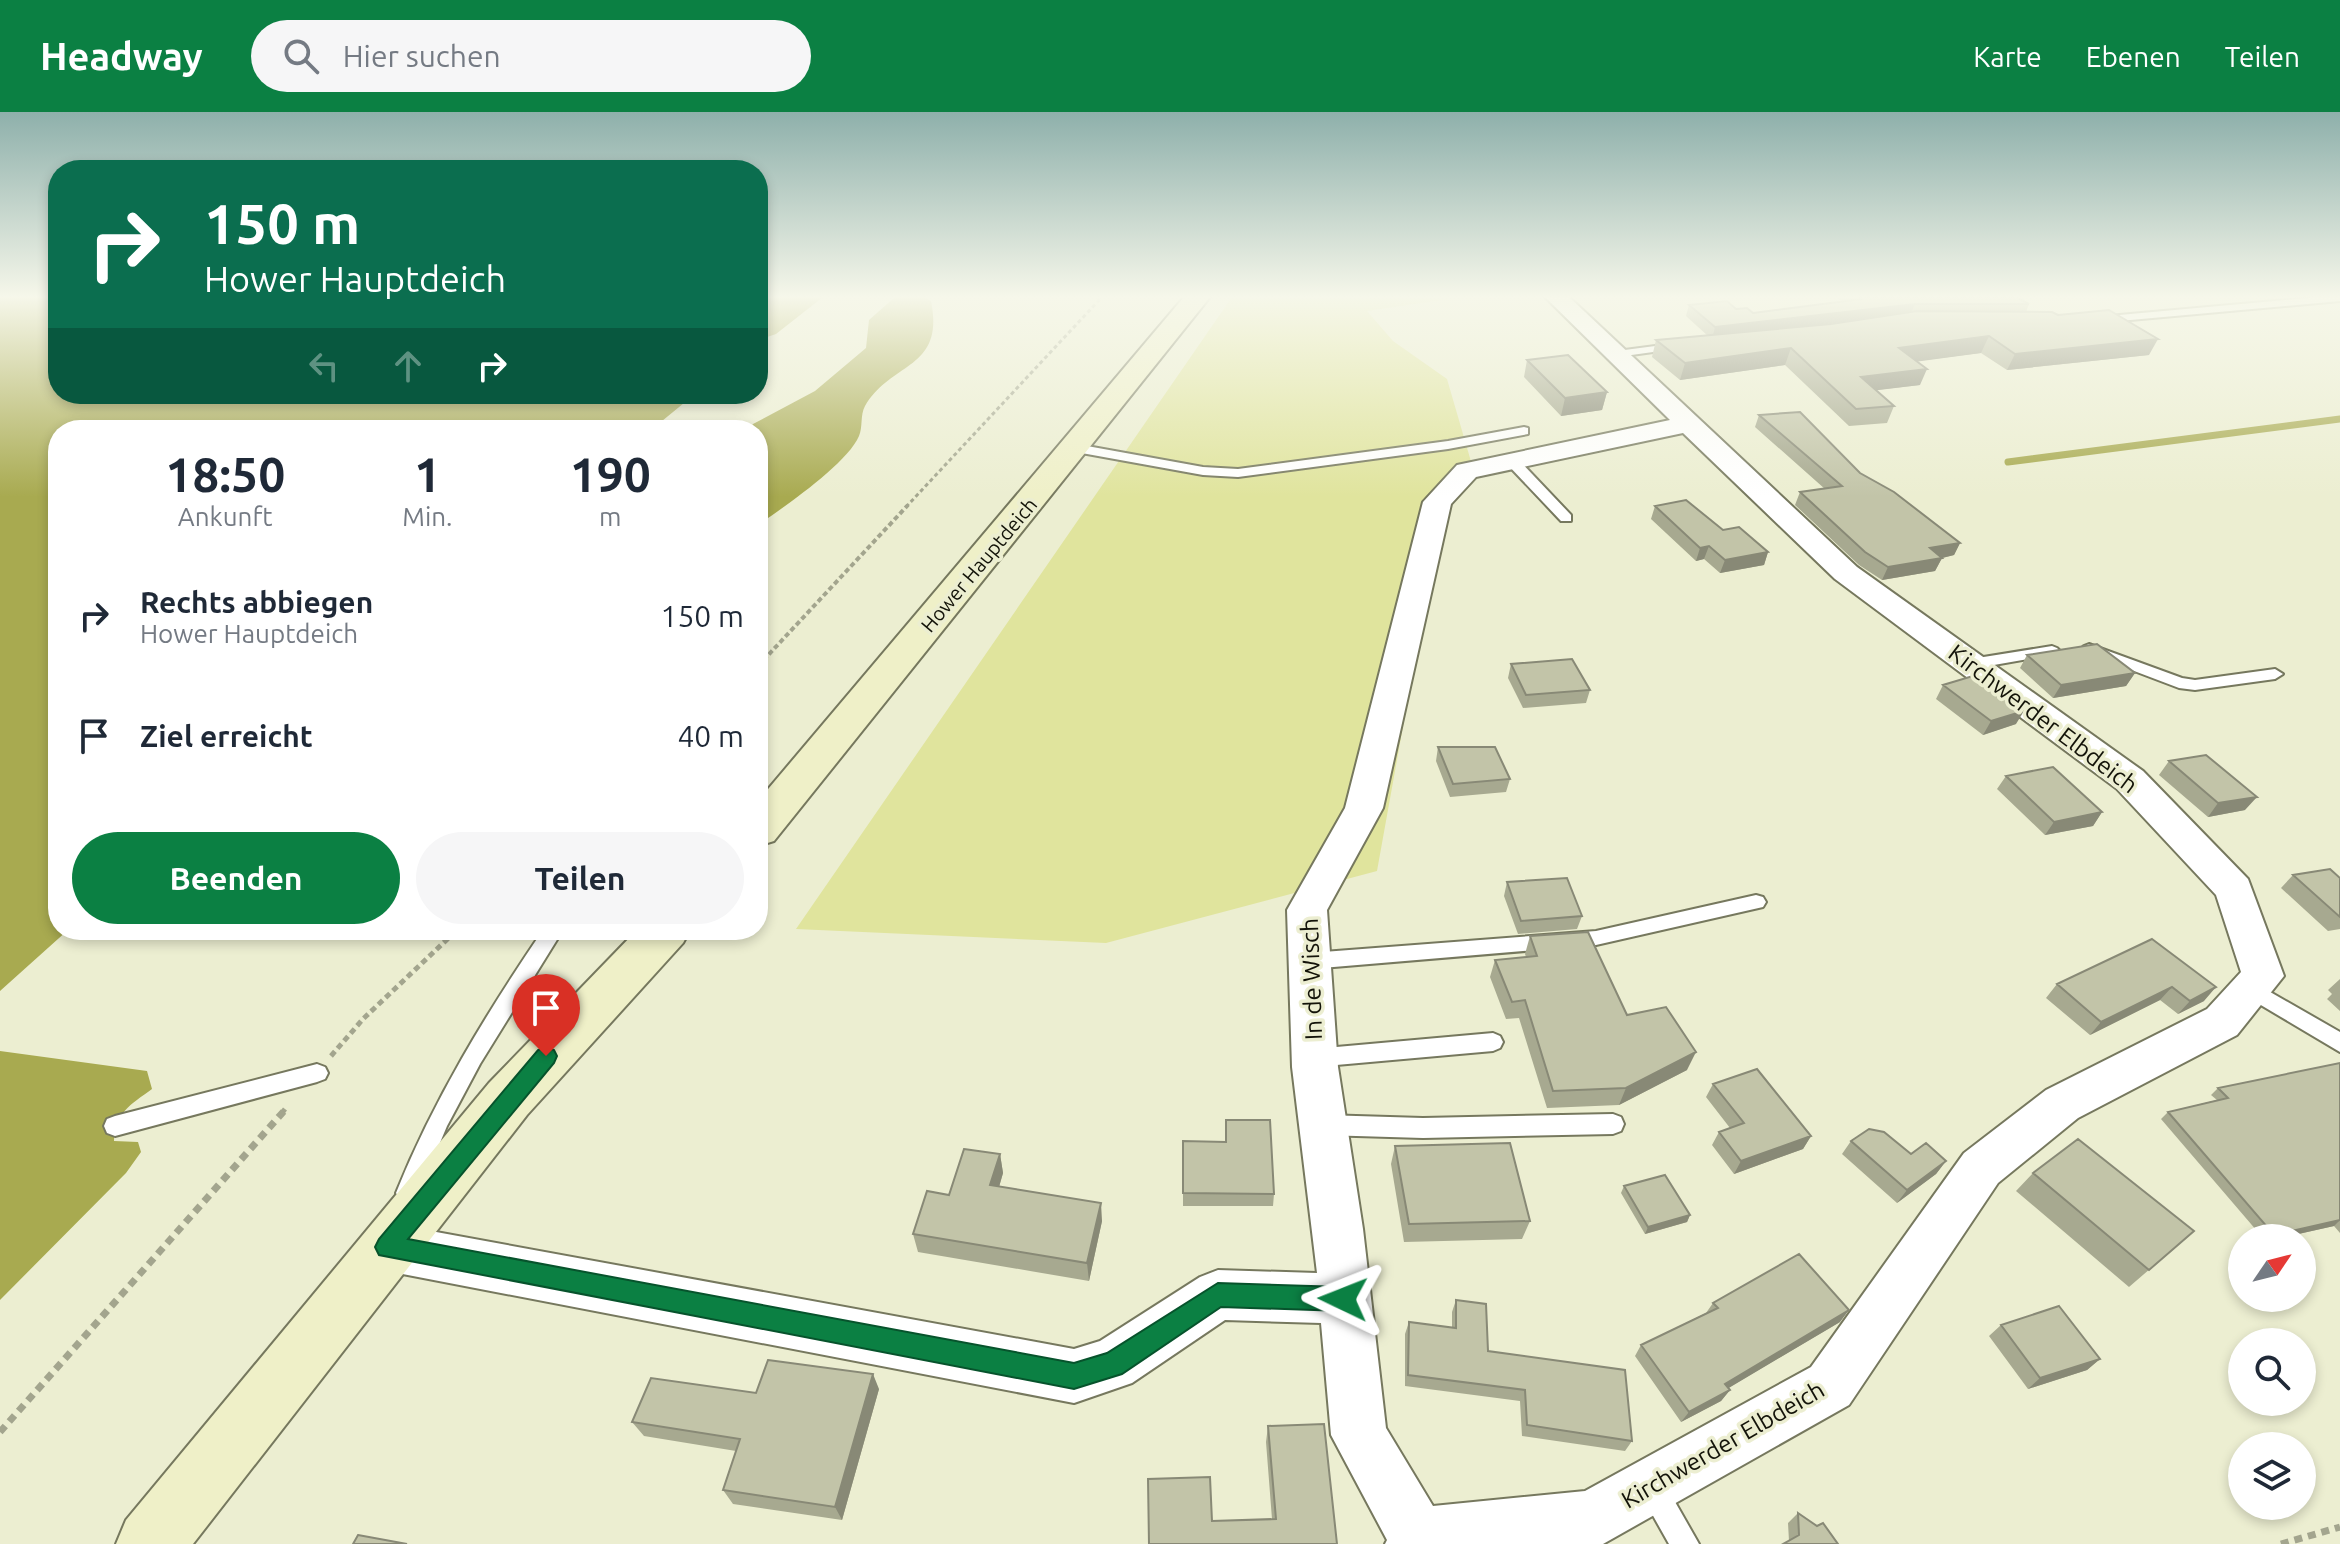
<!DOCTYPE html>
<html lang="de">
<style>
:root{--surface:#fff;--page:#f6f6f7;--text:#1f2937;--muted:#747a83;--accent:#0b8043}
body{margin:0;font-family:Ubuntu,sans-serif;background:var(--page);color:var(--text);height:100vh;display:flex;flex-direction:column;font-size:30px;white-space:nowrap}
*{box-sizing:border-box;margin:0}
p{font-size:26px;color:var(--muted)}
.icon{flex:none;width:44px;height:44px;fill:none;stroke:currentColor;stroke-width:2;stroke-linecap:round;stroke-linejoin:round}
.map{position:relative;flex:1;overflow:hidden}
.sheet{position:absolute;left:48px;top:308px;width:720px;height:520px;display:flex;flex-direction:column;background:var(--surface);border-radius:32px;box-shadow:0 4px 12px #0003}
.sheet>*{flex:none}
.banner{position:absolute;left:48px;top:48px;width:720px;height:244px;border-radius:32px;box-shadow:0 4px 12px #0003;background:#0b6e4f;color:#fff;overflow:hidden}
.needle{width:52px;rotate:55deg}
.fabs{position:absolute;left:2228px;top:1112px;display:grid;gap:16px}
.fabs a{display:grid;place-items:center;width:88px;height:88px;border-radius:50%;background:var(--surface);box-shadow:0 4px 12px #0003;font-size:40px}
.pin{position:absolute;display:grid;place-items:center;width:68px;height:68px;color:#fff;margin:-82px -34px;border-radius:50% 50% 50% 0;rotate:-45deg;box-shadow:0 0 8px #0007}
.pin .icon{rotate:45deg}
.me{position:absolute;width:88px;margin:-44px;rotate:272deg;stroke-linejoin:round;filter:drop-shadow(0 0 6px #0008)}
.turn{display:flex;align-items:center;gap:28px;height:168px;padding:0 24px;font-size:36px}
.turn .icon{width:104px;height:104px;stroke-width:2.5}
.turn b{display:block;font-size:56px;line-height:68px}
.lanes{display:flex;align-items:center;height:76px;padding:0 24px;background:#0003;justify-content:center;gap:40px;direction:ltr}
.lanes .off{opacity:.35}
.eta{display:flex;justify-content:space-evenly;align-items:center;height:136px;text-align:center}
.eta b{font-size:48px;font-weight:600;line-height:56px}
.action{display:flex;gap:16px;margin-top:auto;padding:16px 24px}
.action a{flex:1;height:92px;border-radius:48px;background:var(--accent);color:#fff;font-size:32px;font-weight:600;line-height:92px;text-align:center}
.action a+a{background:var(--page);color:var(--text)}
ul{padding:0;list-style:none}
li{display:flex;align-items:center;gap:24px;height:120px;padding:0 24px}
li div{flex:1}
li b{display:block;font-size:30px}
li em{font-style:normal}
header{display:flex;align-items:center;gap:48px;box-sizing:border-box;height:112px;padding:0 40px;background:var(--accent);color:#fff}
header strong{font-size:38px}
nav{display:flex;gap:44px;margin-inline-start:auto;font-size:28px}
.search{width:560px;height:72px;background:var(--page);display:flex;align-items:center;gap:20px;box-sizing:border-box;padding:0 28px;border-radius:44px;color:var(--muted);font-size:30px}
.map>svg:first-child{display:block}
.green{fill:#e0e49d}
.water{fill:#a8aa50}
.lines{fill:none;stroke-linecap:round;stroke-linejoin:round}
.stream{stroke:#a8aa50;stroke-width:7}
.lane-casing{stroke:#76785e;stroke-width:4}
.street-casing{stroke:#76785e;stroke-width:4}
.secondary-casing{stroke:#76785e;stroke-width:4}
.path-far3{stroke:#a3a58e;stroke-width:3;stroke-dasharray:4 3;stroke-linecap:butt}
.path-far2{stroke:#a3a58e;stroke-width:4;stroke-dasharray:5 3;stroke-linecap:butt}
.path-far1{stroke:#a3a58e;stroke-width:5;stroke-dasharray:6 4;stroke-linecap:butt}
.path{stroke:#a3a58e;stroke-width:7;stroke-dasharray:8 6;stroke-linecap:butt}
.lane{fill:#fff;fill-rule:evenodd}
.street{fill:#fff;fill-rule:evenodd}
.secondary{fill:#eff0c8;fill-rule:evenodd}
.wall{fill:#a7a990}
.shaded-wall{fill:#888976}
.building{fill:#c2c4a8;stroke:#888976;stroke-width:2}
.route{fill:#0b8043;stroke:#07532c;stroke-width:2}
.labels{text-anchor:middle;stroke-width:7;stroke-linejoin:round;paint-order:stroke}
.far-street-label{font-size:20px;fill:#131309;stroke:#eceed1}
.street-label{font-size:24px;fill:#131309;stroke:#eceed1}
</style>
<header>
<strong>Headway</strong>
<div class="search"><svg class="icon" aria-label="search" viewBox="0 0 24 24"><circle cx="10" cy="10" r="6"/><path d="M15 15l6 6"/></svg>Hier suchen</div>
<nav><a>Karte</a><a>Ebenen</a><a>Teilen</a></nav>
</header>
<div class="map">
<svg width="2340" height="1432" viewBox="0 0 2340 1432">
<rect width="100%" height="100%" fill="#eceed1"/>
<!-- green -->
<path class="green" d="M 1232,185 L 1462,185 L 1367,199 L 1393,229 L 1447,267 L 1472,353 L 1443,392 L 1377,759 L 1106,831 L 796,817 Z"/>
<!-- water -->
<path class="water" d="M 0,185 L 58,185 L 58,282 L 695,282 L 651,318 L 58,318 L 58,818 L 68,818 L 0,879 Z
M 758,185 L 823,185 L 776,222 L 758,228 Z
M 895,185 L 923,185 L 931,189 C 945,258 891,249 865,294 C 860,303 863,315 859,324 C 847,352 784,395 758,413 L 758,318 L 748,318 L 753,312 L 815,279 L 866,236 L 869,208 Z
M 0,939 L 147,959 L 152,977 C 130,993 115,1001 114,1029 L 138,1030 L 141,1040 L 126,1061 L 0,1188 Z"/>
<g class="lines">
<!-- stream -->
<path class="stream" d="M 2008,350 L 2340,307"/>
<!-- lane casing -->
<g class="lane-casing">
<path id="lane" d="M 2319,185 L 2340,185 L 2340,189 L 2097,211 L 2092,208 L 2097,205 Z
M 1678,231 L 1684,234 L 1682,236 L 1617,245 L 1611,242 L 1617,239 Z
M 1524,315 L 1528,316 L 1528,322 L 1448,337 L 1238,365 L 1203,363 L 1076,340 L 1070,336 L 1076,332 L 1203,355 L 1238,357 L 1448,329 Z
M 1512,345 L 1517,346 L 1571,403 L 1571,409 L 1561,409 L 1507,352 L 1507,346 Z
M 2089,532 L 2182,566 L 2195,568 L 2275,557 L 2283,562 L 2275,567 L 2195,578 L 2179,576 L 2084,540 L 2081,537 L 2084,534 Z
M 2052,534 L 2057,536 L 2060,539 L 2057,542 L 1971,557 L 1963,552 L 1971,547 Z
M 1756,783 L 1763,785 L 1766,790 L 1763,795 L 1596,833 L 1310,857 L 1303,854 L 1300,849 L 1303,844 L 1310,841 L 1596,819 Z
M 543,818 L 563,818 L 480,952 L 447,1014 L 416,1088 L 408,1091 L 400,1088 L 396,1081 C 434,987 486,902 543,818 Z
M 2251,869 L 2340,920 L 2340,940 L 2244,883 L 2241,877 L 2244,871 Z
M 1493,921 L 1500,924 L 1503,930 L 1500,936 L 1493,939 L 1314,955 L 1307,952 L 1303,946 L 1307,940 L 1314,937 Z
M 317,952 L 325,955 L 328,961 L 325,967 L 317,970 L 115,1024 L 107,1021 L 104,1014 L 107,1007 L 115,1004 Z
M 1613,1002 L 1621,1005 L 1624,1012 L 1621,1019 L 1613,1022 L 1423,1026 L 1323,1023 L 1315,1020 L 1312,1013 L 1315,1006 L 1323,1003 L 1423,1006 Z
M 1652,1363 L 1662,1367 L 1699,1432 L 1669,1432 L 1638,1377 L 1642,1367 Z"/>
</g>
<!-- street casing -->
<g class="street-casing">
<path id="street" d="M 1545,185 L 1569,185 L 1857,455 L 2143,659 L 2248,767 L 2284,864 L 2237,923 L 2078,1006 L 1998,1071 L 1849,1293 L 1603,1432 L 1385,1432 L 1387,1428 L 1331,1323 L 1321,1211 L 1225,1208 L 1132,1271 L 1074,1291 L 387,1159 L 369,1152 L 362,1135 L 369,1118 L 387,1111 L 1074,1237 L 1100,1229 L 1200,1165 L 1218,1158 L 1317,1161 L 1292,955 L 1287,798 L 1345,696 L 1423,390 L 1457,353 L 1670,308 ZM 1683,321 L 1835,467 L 2117,677 L 2216,783 L 2241,860 L 2207,897 L 2046,978 L 1964,1041 L 1811,1255 L 1585,1379 L 1433,1394 L 1386,1316 L 1363,1117 L 1338,955 L 1327,798 L 1383,696 L 1451,392 L 1476,365 Z"/>
</g>
<!-- secondary casing -->
<g class="secondary-casing">
<path id="secondary" d="M 1184,185 L 1210,185 L 774,729 L 758,734 L 758,689 Z
M 637,818 L 690,818 L 683,831 L 527,1003 L 193,1432 L 116,1432 L 126,1408 L 489,971 Z"/>
</g>
<!-- path-far3 -->
<path class="path-far3" d="M 906,395 L 1102,185"/>
<!-- path-far2 -->
<path class="path-far2" d="M 758,554 L 908,393"/>
<!-- path-far1 -->
<path class="path-far1" d="M 331,944 L 363,907 L 457,818
M 282,1001 L 285,997"/>
<!-- path -->
<path class="path" d="M 0,1320 L 284,999
M 2281,1432 L 2340,1415"/>
<!-- lane -->
<use href="#lane" class="lane"/>
<!-- street -->
<use href="#street" class="street"/>
<!-- secondary -->
<use href="#secondary" class="secondary"/>
</g>
<!-- wall -->
<path class="wall" d="M 1837,185 L 2016,185 L 2029,192 L 2026,200 L 2058,203 L 2149,243 L 2007,258 L 1981,241 L 1917,249 L 1920,273 L 1876,278 L 1894,294 L 1887,311 L 1849,314 L 1785,253 L 1680,268 L 1652,245 L 1656,228 L 1708,224 L 1686,204 L 1689,193 L 1753,201 L 1843,189 L 1837,186 Z
M 1527,248 L 1607,280 L 1602,298 L 1561,304 L 1524,265 Z
M 1759,303 L 1860,361 L 1960,431 L 1954,443 L 1942,446 L 1935,459 L 1882,468 L 1859,453 L 1795,393 L 1800,380 L 1825,377 L 1755,315 Z
M 1655,394 L 1723,418 L 1768,440 L 1764,453 L 1720,461 L 1704,447 L 1696,449 L 1651,407 Z
M 2027,543 L 2135,561 L 2126,574 L 2053,586 L 2020,556 Z
M 1511,552 L 1590,578 L 1586,591 L 1523,596 L 1508,566 Z
M 1943,573 L 2016,612 L 1983,623 L 1936,587 Z
M 1438,635 L 1510,667 L 1506,680 L 1450,685 L 1436,649 Z
M 2169,649 L 2245,698 L 2208,705 L 2159,663 Z
M 2006,664 L 2102,700 L 2093,714 L 2045,723 L 1997,677 Z
M 2293,763 L 2340,766 L 2340,817 L 2328,819 L 2281,776 Z
M 1507,770 L 1582,804 L 1577,817 L 1518,822 L 1504,784 Z
M 1530,824 L 1627,903 L 1687,958 L 1619,993 L 1547,996 L 1519,906 L 1506,907 L 1490,865 L 1495,848 L 1526,845 L 1525,842 Z
M 2152,827 L 2204,889 L 2178,902 L 2160,888 L 2090,923 L 2046,886 L 2057,872 Z
M 2340,867 L 2340,899 L 2327,887 L 2332,882 L 2328,878 Z
M 2340,951 L 2340,1121 L 2334,1114 L 2280,1126 L 2263,1126 L 2161,1007 L 2168,1000 L 2217,988 L 2211,983 L 2218,976 Z
M 1713,972 L 1811,1024 L 1803,1037 L 1734,1062 L 1712,1033 L 1719,1020 L 1730,1016 L 1706,985 Z
M 1226,1008 L 1274,1082 L 1273,1094 L 1183,1094 L 1183,1029 L 1225,1030 Z
M 1851,1029 L 1911,1042 L 1946,1049 L 1936,1062 L 1897,1091 L 1842,1042 Z
M 1395,1034 L 1530,1109 L 1522,1127 L 1404,1130 L 1391,1052 Z
M 1000,1042 L 1003,1061 L 999,1075 L 1102,1109 L 1089,1169 L 918,1140 L 913,1122 L 949,1083 Z
M 2033,1061 L 2194,1119 L 2129,1175 L 2016,1079 Z
M 1624,1074 L 1690,1103 L 1687,1110 L 1645,1122 L 1621,1081 Z
M 1456,1188 L 1488,1239 L 1632,1329 L 1625,1339 L 1522,1324 L 1520,1289 L 1405,1274 L 1405,1222 L 1409,1210 L 1452,1216 L 1452,1200 Z
M 1713,1191 L 1840,1210 L 1728,1276 L 1730,1278 L 1721,1289 L 1681,1310 L 1635,1244 L 1641,1233 L 1706,1201 Z
M 2001,1213 L 2100,1247 L 2087,1258 L 2028,1277 L 1989,1224 Z
M 879,1277 L 842,1408 L 733,1392 L 723,1378 L 736,1339 L 644,1324 L 632,1310 L 756,1281 Z
M 1268,1314 L 1337,1432 L 1212,1409 L 1272,1407 L 1266,1330 Z
M 1798,1401 L 1838,1432 L 1789,1429 L 1788,1411 Z"/>
<!-- shaded-wall -->
<path class="shaded-wall" d="M 1915,192 L 1910,203 L 1712,227 L 1715,215 Z
M 1989,224 L 1981,241 L 1892,253 L 1899,236 Z
M 2158,227 L 2149,243 L 2007,258 L 2015,242 Z
M 1791,236 L 1785,253 L 1680,268 L 1685,251 Z
M 1927,257 L 1920,273 L 1854,281 L 1861,265 Z
M 1607,280 L 1602,298 L 1561,304 L 1565,286 Z
M 1960,431 L 1954,443 L 1942,446 L 1935,459 L 1882,468 L 1888,455 L 1930,436 Z
M 1709,434 L 1704,447 L 1696,449 L 1700,436 Z
M 1768,440 L 1764,453 L 1720,461 L 1725,448 Z
M 2135,561 L 2126,574 L 2053,586 L 2061,573 Z
M 2024,599 L 2016,612 L 1983,623 L 1991,609 Z
M 2257,685 L 2245,698 L 2208,705 L 2218,691 Z
M 2102,700 L 2093,714 L 2045,723 L 2054,710 Z
M 2172,875 L 2160,888 L 2090,923 L 2101,910 Z
M 2216,875 L 2204,889 L 2178,902 L 2190,889 Z
M 1696,940 L 1687,958 L 1619,993 L 1626,976 Z
M 1811,1024 L 1803,1037 L 1734,1062 L 1741,1049 Z
M 1000,1042 L 1003,1061 L 994,1092 L 990,1073 Z
M 1946,1049 L 1936,1062 L 1897,1091 L 1907,1078 Z
M 1101,1091 L 1102,1109 L 1089,1169 L 1087,1151 Z
M 1690,1103 L 1687,1110 L 1645,1122 L 1648,1115 Z
M 2340,1108 L 2334,1114 L 2280,1126 L 2270,1126 L 2274,1123 Z
M 1849,1198 L 1840,1210 L 1717,1283 L 1725,1272 Z
M 2100,1247 L 2087,1258 L 2028,1277 L 2040,1266 Z
M 873,1262 L 879,1277 L 842,1408 L 835,1395 Z
M 1730,1278 L 1721,1289 L 1681,1310 L 1689,1300 Z"/>
<!-- building -->
<path class="building" d="M 1858,185 L 2016,185 L 2029,192 L 1915,192 L 1715,215 L 1689,193 L 1727,189 L 1736,197 L 1747,196 L 1753,201 L 1861,187 Z
M 2109,198 L 2158,227 L 2015,242 L 1989,224 L 1899,236 L 1927,257 L 1861,265 L 1894,294 L 1856,297 L 1791,236 L 1685,251 L 1656,228 L 1831,212 L 1917,199 L 2052,200 L 2058,203 Z
M 1568,243 L 1607,280 L 1565,286 L 1527,248 Z
M 1800,300 L 1860,361 L 1894,380 L 1960,431 L 1930,436 L 1942,446 L 1888,455 L 1865,440 L 1800,380 L 1842,374 L 1759,303 Z
M 1686,388 L 1723,418 L 1739,415 L 1768,440 L 1725,448 L 1709,434 L 1700,436 L 1655,394 Z
M 2097,532 L 2135,561 L 2061,573 L 2027,543 Z
M 1572,547 L 1590,578 L 1526,583 L 1511,552 Z
M 1976,563 L 2024,599 L 1991,609 L 1943,573 Z
M 1438,635 L 1495,635 L 1510,667 L 1453,672 Z
M 2206,643 L 2257,685 L 2218,691 L 2169,649 Z
M 2053,655 L 2102,700 L 2054,710 L 2006,664 Z
M 2330,757 L 2340,766 L 2340,805 L 2293,763 Z
M 1567,766 L 1582,804 L 1521,809 L 1507,770 Z
M 1588,820 L 1627,903 L 1666,895 L 1696,940 L 1626,976 L 1553,979 L 1525,888 L 1512,890 L 1495,848 L 1537,844 L 1530,824 Z
M 2152,827 L 2216,875 L 2190,889 L 2172,875 L 2101,910 L 2057,872 Z
M 2340,951 L 2340,1108 L 2274,1123 L 2168,1000 L 2228,986 L 2218,976 Z
M 1757,957 L 1811,1024 L 1741,1049 L 1719,1020 L 1744,1011 L 1713,972 Z
M 1226,1008 L 1270,1008 L 1274,1082 L 1183,1081 L 1183,1029 L 1226,1030 Z
M 1869,1017 L 1884,1020 L 1911,1042 L 1926,1031 L 1946,1049 L 1907,1078 L 1851,1029 Z
M 2078,1027 L 2194,1119 L 2149,1158 L 2033,1061 Z
M 1510,1031 L 1530,1109 L 1409,1112 L 1395,1034 Z
M 964,1037 L 1000,1042 L 990,1073 L 1101,1091 L 1087,1151 L 913,1122 L 927,1079 L 949,1083 Z
M 1665,1063 L 1690,1103 L 1648,1115 L 1624,1074 Z
M 1799,1142 L 1849,1198 L 1725,1272 L 1730,1278 L 1689,1300 L 1641,1233 L 1718,1196 L 1713,1191 Z
M 1456,1188 L 1486,1192 L 1488,1239 L 1625,1258 L 1632,1329 L 1527,1313 L 1525,1278 L 1408,1263 L 1409,1210 L 1456,1216 Z
M 2059,1194 L 2100,1247 L 2040,1266 L 2001,1213 Z
M 768,1248 L 873,1262 L 835,1395 L 723,1378 L 740,1327 L 632,1310 L 651,1266 L 756,1281 Z
M 1324,1312 L 1337,1432 L 1149,1432 L 1148,1367 L 1210,1365 L 1212,1409 L 1276,1407 L 1268,1314 Z
M 1798,1401 L 1817,1414 L 1823,1411 L 1838,1432 L 1783,1432 L 1799,1423 Z
M 358,1423 L 407,1432 L 353,1432 Z"/>
<!-- sky -->
<linearGradient id="sky" x2="0" y2="1"><stop stop-color="#8eb0ab"/><stop offset="0.48" stop-color="#f6f7ea"/><stop offset="1" stop-color="#f6f7ea" stop-opacity="0"/></linearGradient>
<rect width="2340" height="385" fill="url(#sky)"/>
<!-- route -->
<path class="route" d="M 546,935 L 554,938 L 557,944 L 554,951 L 408,1127 L 1074,1251 L 1107,1241 L 1218,1171 L 1343,1175 L 1352,1179 L 1355,1187 L 1352,1195 L 1343,1199 L 1221,1195 L 1122,1262 L 1074,1277 L 379,1143 L 375,1135 L 379,1127 L 538,938 Z"/>
<g class="labels">
<!-- far-street labels -->
<g class="far-street-label">
<text transform="translate(979 453) rotate(-50)" y="7">Hower Hauptdeich</text>
</g>
<!-- street labels -->
<g class="street-label">
<text transform="translate(2043 607) rotate(37)" y="8">Kirchwerder Elbdeich</text>
<text transform="translate(1312 867) rotate(-92)" y="8">In de Wisch</text>
<text transform="translate(1723 1333) rotate(-30)" y="8">Kirchwerder Elbdeich</text>
</g>
</g>
</svg>
<div class="fabs">
<a><svg class="needle" viewBox="-14 -14 28 28"><path d="M0-13l5 13h-10z" fill="#e53935"/><path d="M0 13l5-13h-10z" fill="#747a83"/></svg></a>
<a><svg class="icon" aria-label="search" viewBox="0 0 24 24"><circle cx="10" cy="10" r="6"/><path d="M15 15l6 6"/></svg></a>
<a><svg class="icon" aria-label="layers" viewBox="0 0 24 24"><path d="M12 4l9 5-9 5-9-5zM3 14l9 5 9-5"/></svg></a>
</div>
<div class="pin" style="left:546px;top:944px;background:#d93025"><svg class="icon" aria-label="arrive" viewBox="0 0 24 24"><path d="M6 21V4h12l-3 4 3 4H6"/></svg></div>
<svg class="me" style="left:1343px;top:1187px" viewBox="-20 -20 40 40"><path d="M0-17L14 15 0 8-14 15z" fill="#0b8043" stroke="#fff" stroke-width="4"/></svg>
<div class="banner">
<div class="turn"><svg class="icon" aria-label="right" viewBox="0 0 24 24"><path d="M7 20v-9h11M14 6l5 5-5 5"/></svg><div><b>150 m</b>Hower Hauptdeich</div></div>
<div class="lanes"><svg class="icon off" aria-label="left" viewBox="0 0 24 24"><path d="M17 20v-9H6M10 6l-5 5 5 5"/></svg><svg class="icon off" aria-label="ahead" viewBox="0 0 24 24"><path d="M12 20V5M6 11l6-6 6 6"/></svg><svg class="icon" aria-label="right" viewBox="0 0 24 24"><path d="M7 20v-9h11M14 6l5 5-5 5"/></svg></div>
</div>
<section class="sheet">
<div class="eta">
<div><b>18:50</b><p>Ankunft</p></div>
<div><b>1</b><p>Min.</p></div>
<div><b>190</b><p>m</p></div>
</div>
<ul>
<li><svg class="icon" aria-label="right" viewBox="0 0 24 24"><path d="M7 20v-9h11M14 6l5 5-5 5"/></svg><div><b>Rechts abbiegen</b><p>Hower Hauptdeich</p></div><em>150 m</em></li>
<li><svg class="icon" aria-label="arrive" viewBox="0 0 24 24"><path d="M6 21V4h12l-3 4 3 4H6"/></svg><div><b>Ziel erreicht</b></div><em>40 m</em></li>
</ul>
<div class="action"><a>Beenden</a><a>Teilen</a></div>
</section>
</div>
